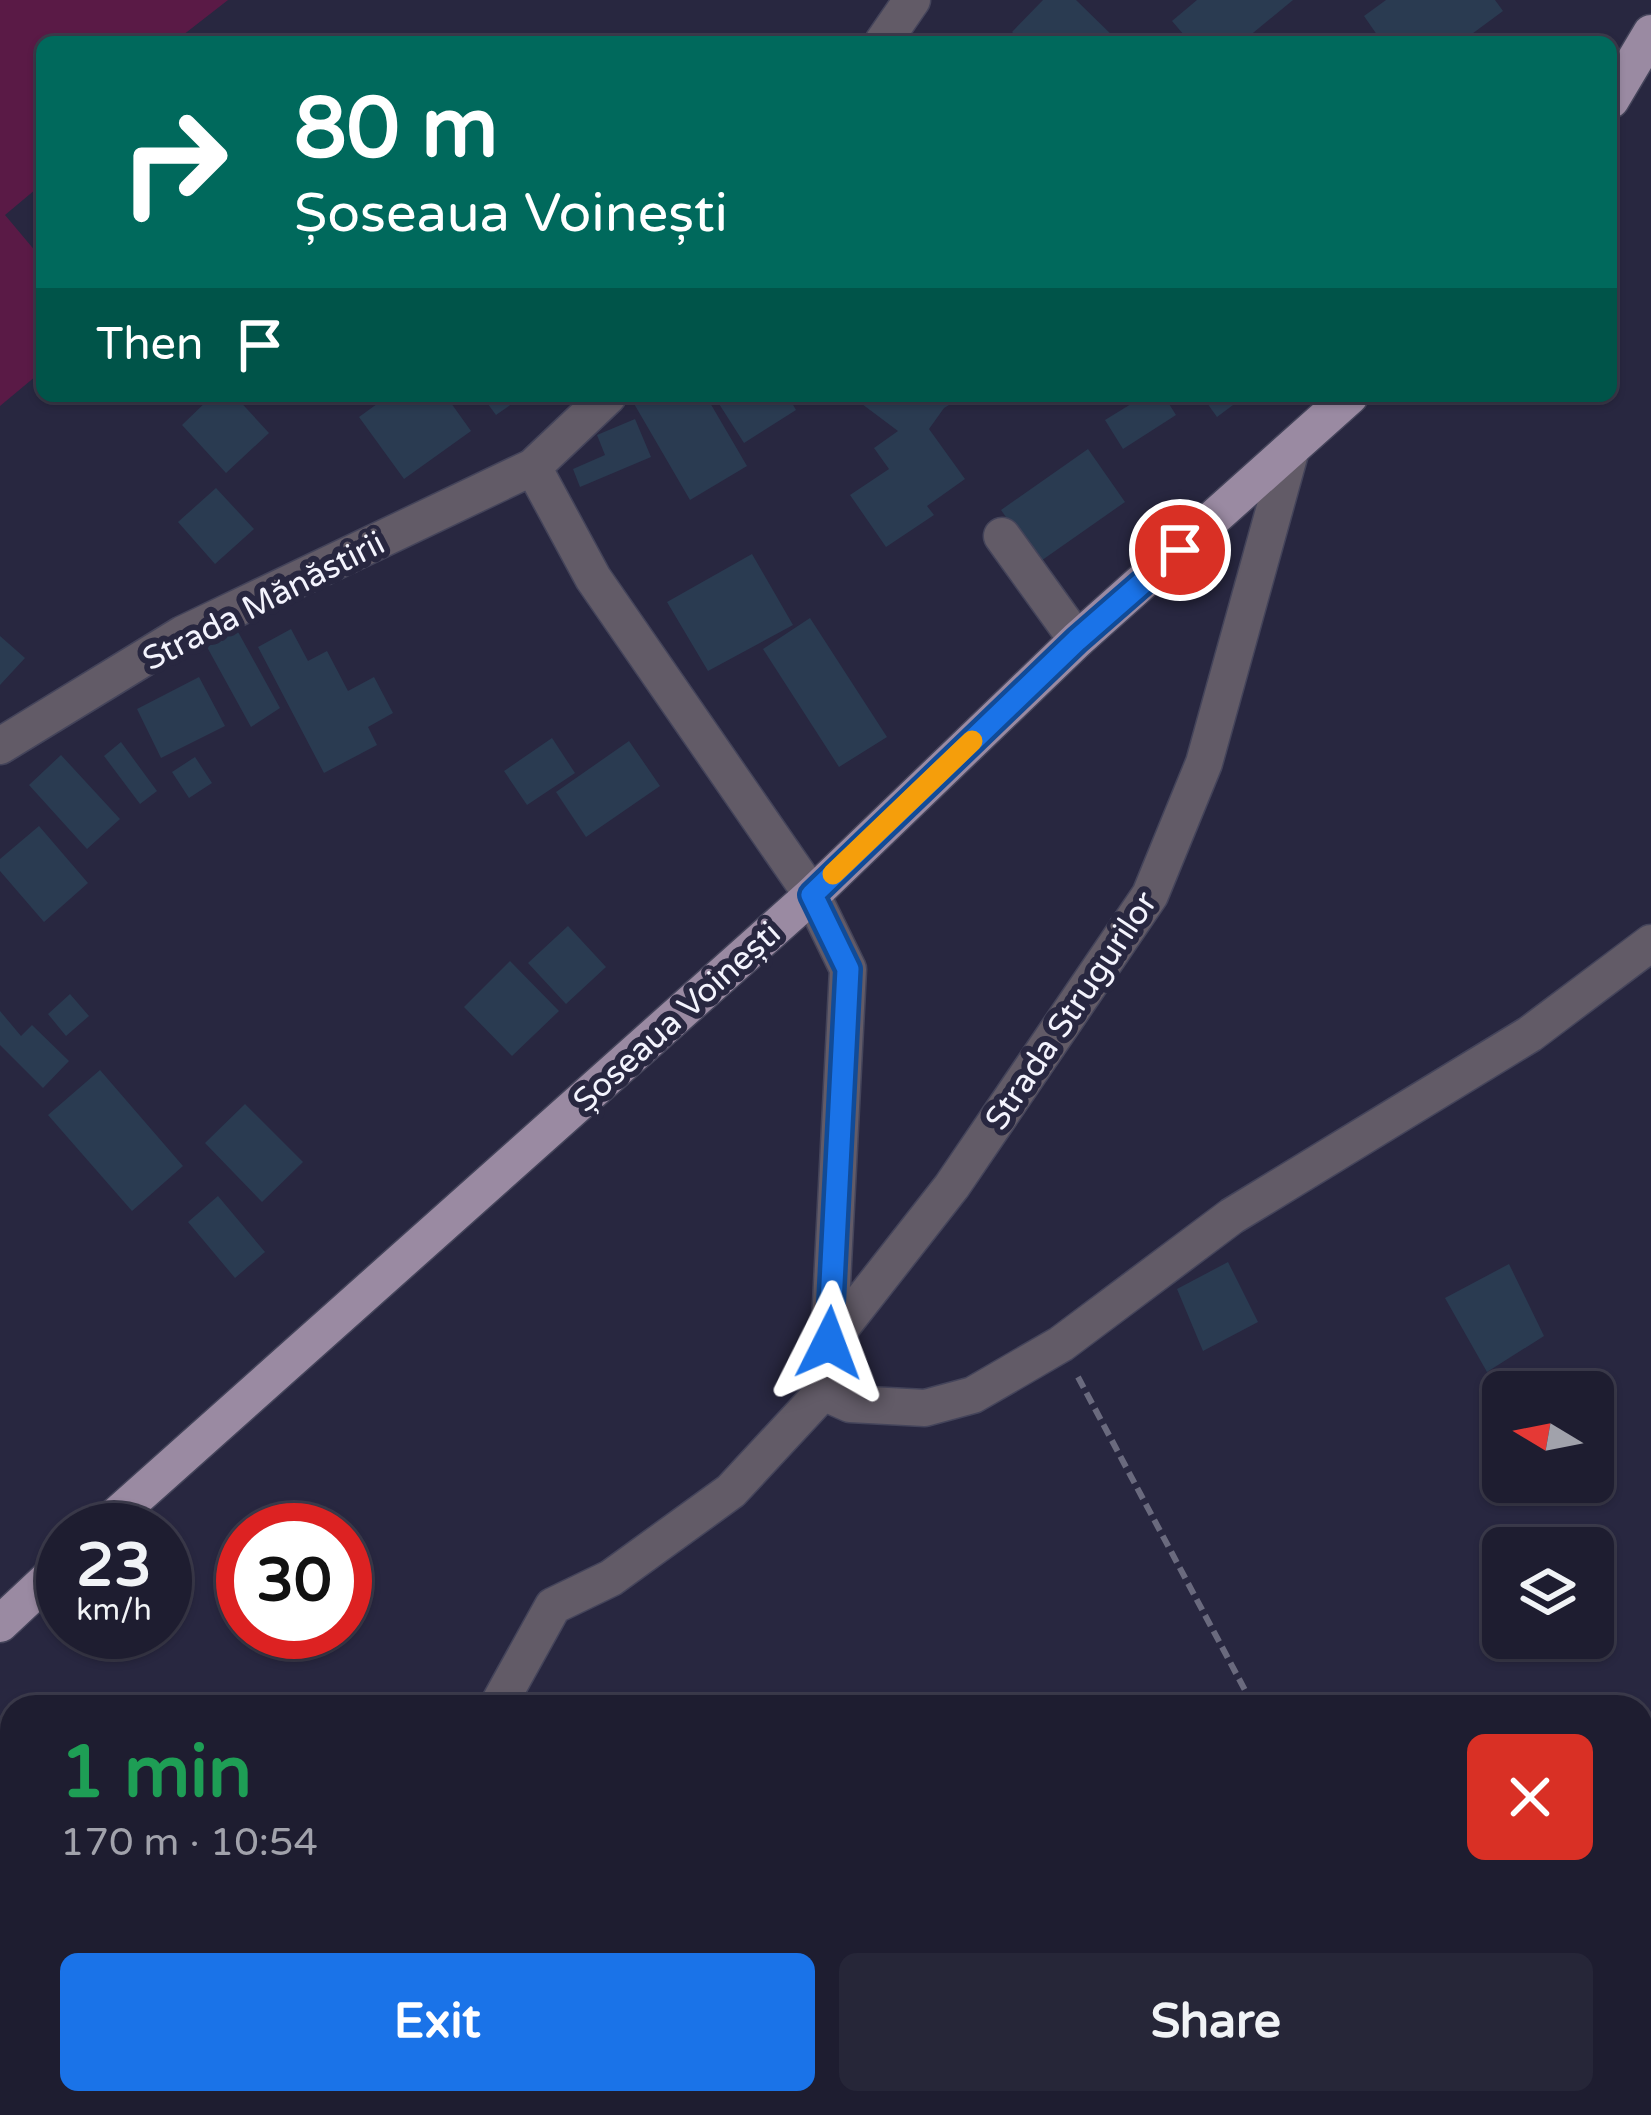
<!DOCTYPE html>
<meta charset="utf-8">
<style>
:root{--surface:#1e1d30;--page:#262638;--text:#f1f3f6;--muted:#a1a2ab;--line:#3c3b4c;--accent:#1a73e8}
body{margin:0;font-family:"Varela Round",sans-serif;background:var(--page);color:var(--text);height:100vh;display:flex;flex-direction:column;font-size:45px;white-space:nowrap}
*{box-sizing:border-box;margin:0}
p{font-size:39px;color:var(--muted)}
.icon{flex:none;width:66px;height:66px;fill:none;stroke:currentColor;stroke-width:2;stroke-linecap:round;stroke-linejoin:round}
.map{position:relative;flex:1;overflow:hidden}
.details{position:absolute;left:0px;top:1695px;width:1653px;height:420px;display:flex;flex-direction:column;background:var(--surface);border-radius:36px 36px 0 0;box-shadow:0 3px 9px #0004,0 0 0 3px var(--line)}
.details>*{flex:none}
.hud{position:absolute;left:36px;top:36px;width:1581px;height:366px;border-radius:18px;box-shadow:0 3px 9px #0004,0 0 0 3px var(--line);background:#00695c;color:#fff;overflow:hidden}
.needle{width:78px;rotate:280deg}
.fabs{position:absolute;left:1482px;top:1371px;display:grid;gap:24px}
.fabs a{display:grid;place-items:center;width:132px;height:132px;border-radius:18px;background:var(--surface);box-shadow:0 3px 9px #0004,0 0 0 3px var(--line);font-size:60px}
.speed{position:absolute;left:36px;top:1503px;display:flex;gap:24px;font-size:60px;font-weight:700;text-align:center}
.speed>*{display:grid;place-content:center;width:156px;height:156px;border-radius:50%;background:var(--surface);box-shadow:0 3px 9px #0004,0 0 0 3px var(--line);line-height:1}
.speed small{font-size:30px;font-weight:400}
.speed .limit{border:18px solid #d22;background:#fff;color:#111}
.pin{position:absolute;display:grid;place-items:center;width:102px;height:102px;color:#fff;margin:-51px;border:6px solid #fff;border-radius:50%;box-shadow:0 3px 12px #0007}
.me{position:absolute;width:132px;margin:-66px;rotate:3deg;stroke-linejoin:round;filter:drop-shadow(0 0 9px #0008)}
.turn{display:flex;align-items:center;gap:42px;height:252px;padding:0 60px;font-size:54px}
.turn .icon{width:156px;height:156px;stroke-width:2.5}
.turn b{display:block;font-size:84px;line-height:102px}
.then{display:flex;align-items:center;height:114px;padding:0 60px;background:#0003;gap:24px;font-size:45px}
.round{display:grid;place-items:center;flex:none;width:126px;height:126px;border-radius:18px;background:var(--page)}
.headline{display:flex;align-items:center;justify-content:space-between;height:204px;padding:0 60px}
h1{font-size:72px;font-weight:800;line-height:90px;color:#1e9e55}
.action{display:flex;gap:24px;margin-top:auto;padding:24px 60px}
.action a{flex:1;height:138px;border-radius:18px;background:var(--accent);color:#fff;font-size:48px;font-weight:800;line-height:138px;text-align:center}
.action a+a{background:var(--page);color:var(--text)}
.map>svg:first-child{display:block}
.green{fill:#5a1a46}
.building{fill:#2a3b51}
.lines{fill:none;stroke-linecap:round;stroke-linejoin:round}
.minor-casing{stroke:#44445a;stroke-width:39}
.major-casing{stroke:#44445a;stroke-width:39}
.path{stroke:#6a6a7e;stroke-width:6;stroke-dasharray:12 6;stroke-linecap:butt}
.minor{stroke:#625b67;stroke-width:36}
.major{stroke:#9a8aa2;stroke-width:36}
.route-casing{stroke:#114b97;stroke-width:30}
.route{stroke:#1a73e8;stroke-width:21}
.slow{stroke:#f59e0b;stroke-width:21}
.labels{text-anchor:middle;stroke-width:12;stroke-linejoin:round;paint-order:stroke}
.street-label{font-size:33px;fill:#f3f3fd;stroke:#282740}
</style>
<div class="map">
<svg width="1651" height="2115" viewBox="0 0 1651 2115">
<rect width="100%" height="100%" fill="#282740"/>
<!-- green -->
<path class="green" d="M 0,0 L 228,0 L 174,42 L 42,42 L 42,184 L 5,215 L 42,259 L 42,371 L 0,406 Z"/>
<!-- building -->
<path class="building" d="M 1043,0 L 1076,0 L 1119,42 L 1023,42 L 1012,32 Z
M 1197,0 L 1293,0 L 1242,42 L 1190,42 L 1172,21 Z
M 1386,0 L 1495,0 L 1503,11 L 1461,42 L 1450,42 L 1443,33 L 1432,42 L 1423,42 L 1415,33 L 1402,42 L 1382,42 L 1364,16 Z
M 212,396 L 235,396 L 269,433 L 226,473 L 182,425 Z
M 388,396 L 446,396 L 471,431 L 404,479 L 359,417 Z
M 482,396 L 523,396 L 496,415 Z
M 642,396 L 706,396 L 747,466 L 690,500 L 633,402 Z
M 714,396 L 788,396 L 796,410 L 744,443 Z
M 868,396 L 964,396 L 944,408 L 929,429 L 965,479 L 927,506 L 934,515 L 886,547 L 850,495 L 889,469 L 874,448 L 898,431 L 862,404 Z
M 1144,396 L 1164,396 L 1176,415 L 1123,449 L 1105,420 Z
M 1202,396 L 1245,396 L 1217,417 Z
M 635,419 L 651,457 L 580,487 L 573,469 L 605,455 L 597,435 Z
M 1088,449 L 1125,502 L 1038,563 L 1001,510 Z
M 216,488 L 254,529 L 215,564 L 178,522 Z
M 752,554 L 793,625 L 708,671 L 667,602 Z
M 810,618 L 887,737 L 839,767 L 763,649 Z
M 291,629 L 308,661 L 327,651 L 348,691 L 374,677 L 393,713 L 368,727 L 377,745 L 324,773 L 258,647 Z
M 237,630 L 280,708 L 251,727 L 207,647 Z
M 0,636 L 25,658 L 0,685 Z
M 199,677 L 225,726 L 161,758 L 137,709 Z
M 552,738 L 575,773 L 527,805 L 504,771 Z
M 629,741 L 660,786 L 586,837 L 556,792 Z
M 121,742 L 157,791 L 140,804 L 104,756 Z
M 61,755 L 120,819 L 87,849 L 29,785 Z
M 195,757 L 212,783 L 189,798 L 172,772 Z
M 39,826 L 88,883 L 44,922 L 0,871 L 0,859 Z
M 568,926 L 606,967 L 566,1004 L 528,963 Z
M 510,961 L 559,1011 L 512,1056 L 464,1007 Z
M 70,994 L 89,1016 L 66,1036 L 48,1014 Z
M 0,1011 L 21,1036 L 32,1025 L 69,1061 L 43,1088 L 0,1045 Z
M 100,1070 L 183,1166 L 132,1211 L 48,1115 Z
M 245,1104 L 303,1162 L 262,1202 L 205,1143 Z
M 218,1196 L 265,1252 L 235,1278 L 188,1222 Z
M 1228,1262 L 1258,1322 L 1203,1351 L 1177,1289 Z
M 1509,1264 L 1544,1336 L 1487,1372 L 1445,1298 Z"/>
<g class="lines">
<!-- minor casing -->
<g class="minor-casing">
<path id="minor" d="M 883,42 L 912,0
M 1290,453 L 1204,763 L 1150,895 L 952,1186 L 829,1343 L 823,1392 L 850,1404 L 925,1408 L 973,1395 L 1061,1344 L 1232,1216 L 1530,1034 L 1651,943
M 533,467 L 593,578 L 812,895 L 848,969 L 829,1343
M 1002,536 L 1077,640
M 0,746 L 183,634 L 533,467 L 608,396
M 497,1707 L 553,1606 L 611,1578 L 731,1491 L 823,1392
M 1421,2103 L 1430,2115
M 23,2115 L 38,2103"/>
</g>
<!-- major casing -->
<g class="major-casing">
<path id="major" d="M 1611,100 L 1651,33
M 100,1530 L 812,895 L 1077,640 L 1350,396
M 0,1624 L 63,1565"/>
</g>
<!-- path -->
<path class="path" d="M 1078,1377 L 1254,1707"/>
<!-- minor -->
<use href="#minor" class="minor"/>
<!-- major -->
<use href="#major" class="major"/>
</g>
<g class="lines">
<!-- route casing -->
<g class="route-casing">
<path id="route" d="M 829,1343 L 848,969 L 812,895 L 1077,640 L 1180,550"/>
</g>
<!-- route -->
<use href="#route" class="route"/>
<!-- slow -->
<path class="slow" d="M 833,874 L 972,741"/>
</g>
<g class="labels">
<!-- street labels -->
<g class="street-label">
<text transform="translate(263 600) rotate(-27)" y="12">Strada Mănăstirii</text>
<text transform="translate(1070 1010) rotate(-56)" y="12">Strada Strugurilor</text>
<text transform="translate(676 1016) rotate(-42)" y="12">Șoseaua Voinești</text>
</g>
</g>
</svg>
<div class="fabs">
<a><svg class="needle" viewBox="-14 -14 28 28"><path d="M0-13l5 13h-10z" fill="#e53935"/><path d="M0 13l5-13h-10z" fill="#a1a2ab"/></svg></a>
<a><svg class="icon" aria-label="layers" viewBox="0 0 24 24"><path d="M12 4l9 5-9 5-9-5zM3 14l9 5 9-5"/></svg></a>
</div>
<div class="speed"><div>23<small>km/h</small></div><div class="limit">30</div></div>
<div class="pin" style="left:1180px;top:550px;background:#d93025"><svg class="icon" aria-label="arrive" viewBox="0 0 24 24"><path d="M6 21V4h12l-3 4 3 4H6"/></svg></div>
<svg class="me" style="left:829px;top:1343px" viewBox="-20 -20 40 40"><path d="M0-17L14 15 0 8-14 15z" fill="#1a73e8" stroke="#fff" stroke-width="4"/></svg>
<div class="hud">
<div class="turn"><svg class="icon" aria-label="right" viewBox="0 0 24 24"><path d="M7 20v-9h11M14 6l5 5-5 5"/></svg><div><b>80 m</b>Șoseaua Voinești</div></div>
<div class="then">Then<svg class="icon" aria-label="arrive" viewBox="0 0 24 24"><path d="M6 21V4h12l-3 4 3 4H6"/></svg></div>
</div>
<section class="details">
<div class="headline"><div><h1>1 min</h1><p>170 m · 10:54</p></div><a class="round" style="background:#d93025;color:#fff"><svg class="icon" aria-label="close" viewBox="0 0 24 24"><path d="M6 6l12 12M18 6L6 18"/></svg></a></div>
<div class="action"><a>Exit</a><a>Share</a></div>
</section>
</div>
